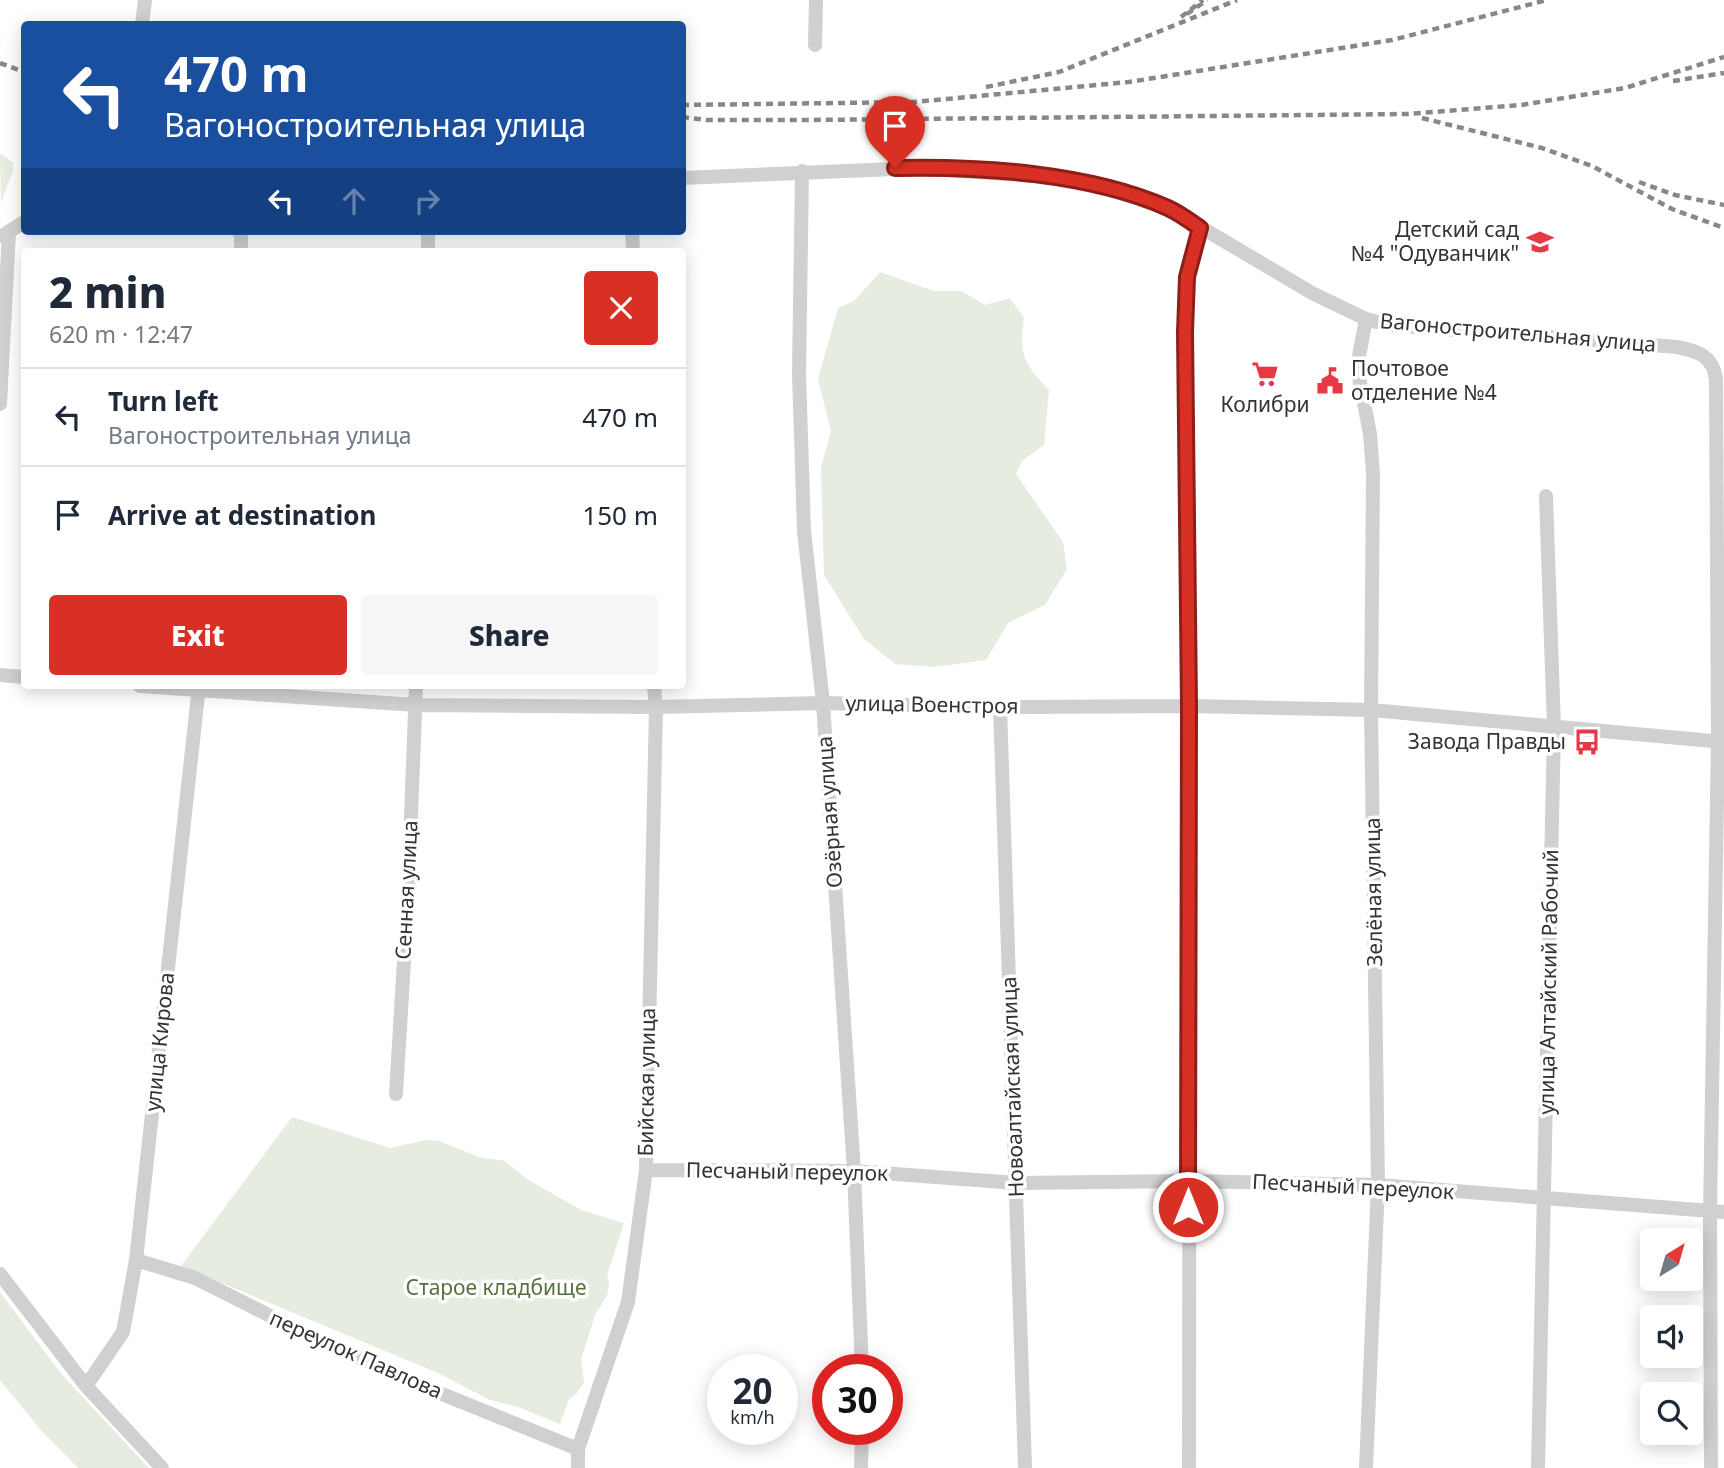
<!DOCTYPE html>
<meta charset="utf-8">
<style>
:root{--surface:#fff;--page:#f6f6f7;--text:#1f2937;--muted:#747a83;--line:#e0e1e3;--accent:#d93025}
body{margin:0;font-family:"Noto Sans",sans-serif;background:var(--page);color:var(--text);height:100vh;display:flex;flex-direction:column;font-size:26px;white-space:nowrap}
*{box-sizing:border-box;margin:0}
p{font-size:23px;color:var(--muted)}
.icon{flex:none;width:38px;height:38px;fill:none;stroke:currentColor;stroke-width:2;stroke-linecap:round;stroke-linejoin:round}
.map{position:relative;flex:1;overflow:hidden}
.details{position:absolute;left:21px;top:248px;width:665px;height:441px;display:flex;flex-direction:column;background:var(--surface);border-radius:7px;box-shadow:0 4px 18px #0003}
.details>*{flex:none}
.banner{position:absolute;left:21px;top:21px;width:665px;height:214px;border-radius:7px;box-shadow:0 4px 18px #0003;background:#1a4fa0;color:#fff;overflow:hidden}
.needle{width:46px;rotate:37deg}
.tools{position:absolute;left:1640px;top:1228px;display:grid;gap:14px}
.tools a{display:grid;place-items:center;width:63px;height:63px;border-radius:7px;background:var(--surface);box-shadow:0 4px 18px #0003;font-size:35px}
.speed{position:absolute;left:707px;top:1354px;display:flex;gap:14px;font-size:35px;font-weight:700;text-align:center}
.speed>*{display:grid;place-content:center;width:91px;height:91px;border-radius:50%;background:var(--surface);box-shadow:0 4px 18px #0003;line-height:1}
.speed small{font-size:18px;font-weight:400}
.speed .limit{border:10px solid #d22;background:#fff;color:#111}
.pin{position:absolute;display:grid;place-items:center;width:60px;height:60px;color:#fff;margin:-72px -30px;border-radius:50% 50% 50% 0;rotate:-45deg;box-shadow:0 0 7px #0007}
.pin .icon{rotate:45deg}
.me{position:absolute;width:77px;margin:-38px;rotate:0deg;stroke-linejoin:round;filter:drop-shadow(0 0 5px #0008)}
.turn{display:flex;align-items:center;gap:24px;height:147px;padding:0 28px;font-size:32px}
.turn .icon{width:91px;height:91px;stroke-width:2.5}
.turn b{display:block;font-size:49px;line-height:60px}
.lanes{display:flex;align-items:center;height:66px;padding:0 28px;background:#0003;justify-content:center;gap:35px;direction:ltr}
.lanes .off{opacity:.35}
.round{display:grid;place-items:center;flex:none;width:74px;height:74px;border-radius:7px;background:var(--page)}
.head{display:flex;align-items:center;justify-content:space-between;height:119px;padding:0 28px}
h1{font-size:42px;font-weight:800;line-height:52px}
.button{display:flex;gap:14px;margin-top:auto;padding:14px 28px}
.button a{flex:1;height:80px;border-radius:7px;background:var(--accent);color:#fff;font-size:28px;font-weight:800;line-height:80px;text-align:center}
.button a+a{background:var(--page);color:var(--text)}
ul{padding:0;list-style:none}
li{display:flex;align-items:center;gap:21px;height:98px;padding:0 28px;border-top:2px solid var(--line)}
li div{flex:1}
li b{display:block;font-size:26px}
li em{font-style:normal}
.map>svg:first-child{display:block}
.green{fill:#e6ecdf}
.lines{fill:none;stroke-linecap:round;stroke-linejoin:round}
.minor{stroke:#d0d0d0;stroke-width:14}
.rail{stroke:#888;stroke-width:4.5;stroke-dasharray:7 5;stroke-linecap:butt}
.route-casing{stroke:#8d1f18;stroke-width:18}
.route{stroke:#d93025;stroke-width:12}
.labels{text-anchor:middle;stroke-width:7;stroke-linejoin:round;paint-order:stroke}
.poi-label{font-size:21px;fill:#333;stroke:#fff;text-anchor:end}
.street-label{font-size:21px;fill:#333;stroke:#fff}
.park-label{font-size:21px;fill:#56703f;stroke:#fff}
</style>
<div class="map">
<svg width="1724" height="1468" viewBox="0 0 1724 1468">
<rect width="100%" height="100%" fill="#fff"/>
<!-- green -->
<path class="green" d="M 0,155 L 3,155 L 13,163 L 13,171 L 1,202 Z
M 880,272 L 934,291 L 961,291 L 985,305 L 1010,298 L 1024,318 C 1019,355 1023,363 1049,390 L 1044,445 L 1022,461 L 1016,474 L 1063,542 L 1067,569 L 1045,605 L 1009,622 L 986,660 L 934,667 L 895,664 L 864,639 L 824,575 L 821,467 L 831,431 L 818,379 L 838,308 L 854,301 Z
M 292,1117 L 390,1148 L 426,1140 L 439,1141 L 479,1157 L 505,1161 L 527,1179 L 581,1210 L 624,1223 L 607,1275 L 609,1283 L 607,1296 L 595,1315 L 581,1360 L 584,1383 L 576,1394 L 569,1399 L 560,1424 L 518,1407 L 490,1400 L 438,1373 L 181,1266 Z
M 0,1292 L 62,1375 L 149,1468 L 78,1468 L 39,1428 L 0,1380 Z"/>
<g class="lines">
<!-- minor -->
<path class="minor" d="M 142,24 L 145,0
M 815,45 L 816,0
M 802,171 L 799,374 L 804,531 L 823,703 L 854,1171 L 862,1370
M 682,178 L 918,168 L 1053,177 L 1115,189 L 1170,209 L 1312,293 L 1366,319 L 1388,325 L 1677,347 C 1698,351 1713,356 1716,379 L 1718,741 L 1710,1212 L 1711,1468
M 239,231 L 241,236 L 241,252
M 428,231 L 428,252
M 632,231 L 633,252
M 2,236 L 24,222
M 1366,319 L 1357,367 L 1370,434 L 1373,474 L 1371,710 L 1378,1185 L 1366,1468
M 0,404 L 9,232
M 0,675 L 24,677
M 140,686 L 415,705 L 656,707 L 823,703 L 1000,707 L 1190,706 L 1371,710 L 1724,742
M 1000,707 L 1025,1468
M 396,1094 L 408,894 L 416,686
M 646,1170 L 854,1171 L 1017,1183 L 1188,1181 L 1378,1185 L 1724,1212
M 136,1260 L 195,1278 L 316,1339 L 437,1392 L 578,1449
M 0,1274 L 86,1386 L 162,1468
M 86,1386 L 123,1332 L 136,1260 L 199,686
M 578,1468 L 578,1449 L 628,1302 L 646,1170 L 656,707 L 654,686
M 861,1468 L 862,1430
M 1189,1468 L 1190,706 L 1185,332 L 1187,277 L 1200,228
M 1538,1468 L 1554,728 L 1546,496"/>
<!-- rail -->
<path class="rail" d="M 1187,14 L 1207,0
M 1181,17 L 1203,0
M 0,63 L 24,72
M 1673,81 L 1724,73
M 986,87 L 1059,72 L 1237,0
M 682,105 L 914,102 L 1129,82 L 1392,40 L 1547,0
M 682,117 L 706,120 L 808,120 L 1408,114 L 1521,105 L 1625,88 L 1724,57
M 1422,118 L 1542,148 L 1592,166 L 1672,209 L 1724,228
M 1639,182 L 1675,195 L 1724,205"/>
</g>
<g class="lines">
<!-- route casing -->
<g class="route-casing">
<path id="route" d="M 895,168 C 980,166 1090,173 1168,208 C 1179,213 1190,221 1200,228 L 1187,277 L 1185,332 L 1189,706 L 1188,1207"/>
</g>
<!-- route -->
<use href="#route" class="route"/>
</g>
<!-- icons -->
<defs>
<g id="school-bare" transform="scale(2.1)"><path d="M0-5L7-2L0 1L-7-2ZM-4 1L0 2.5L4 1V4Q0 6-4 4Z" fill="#e63946" stroke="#fff" stroke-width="2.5" paint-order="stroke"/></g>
<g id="supermarket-bare" transform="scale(2.1)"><path d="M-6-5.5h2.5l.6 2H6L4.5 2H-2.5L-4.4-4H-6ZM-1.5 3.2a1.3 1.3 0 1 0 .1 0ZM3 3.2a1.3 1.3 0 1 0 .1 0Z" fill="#e63946" stroke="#fff" stroke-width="2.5" paint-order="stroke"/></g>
<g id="civic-bare" transform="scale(2.1)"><path d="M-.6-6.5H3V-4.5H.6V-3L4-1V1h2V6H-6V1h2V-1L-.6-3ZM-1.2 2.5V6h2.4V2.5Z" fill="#e63946" stroke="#fff" stroke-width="2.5" paint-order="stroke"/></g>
<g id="bus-bare" transform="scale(2.1)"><path d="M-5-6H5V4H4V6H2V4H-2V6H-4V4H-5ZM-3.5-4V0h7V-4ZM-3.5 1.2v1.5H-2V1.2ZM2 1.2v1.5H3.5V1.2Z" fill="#e63946" stroke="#fff" stroke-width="2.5" paint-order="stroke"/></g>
</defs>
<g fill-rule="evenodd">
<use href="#school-bare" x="1540" y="242"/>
<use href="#supermarket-bare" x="1265" y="374"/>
<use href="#civic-bare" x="1330" y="381"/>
<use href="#bus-bare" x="1587" y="742"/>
</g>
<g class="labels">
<!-- poi labels -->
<g class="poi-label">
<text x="1519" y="237">Детский сад<tspan x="1519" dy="24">№4 "Одуванчик"</tspan></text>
<text x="1351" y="376" text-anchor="start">Почтовое<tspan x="1351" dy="24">отделение №4</tspan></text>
<text x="1265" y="412" text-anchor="middle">Колибри</text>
<text x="1566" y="749">Завода Правды</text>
</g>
<!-- street labels -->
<g class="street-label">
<text transform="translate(1518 333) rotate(5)" y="7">Вагоностроительная улица</text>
<text transform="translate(932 705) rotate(1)" y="7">улица Военстроя</text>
<text transform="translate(830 812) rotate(-94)" y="7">Озёрная улица</text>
<text transform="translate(407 890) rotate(-87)" y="7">Сенная улица</text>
<text transform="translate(1374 892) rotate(-91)" y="7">Зелёная улица</text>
<text transform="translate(1549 982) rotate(-89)" y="7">улица Алтайский Рабочий</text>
<text transform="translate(160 1042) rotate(-84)" y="7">улица Кирова</text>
<text transform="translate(647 1082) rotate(-89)" y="7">Бийская улица</text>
<text transform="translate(1013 1087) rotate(-92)" y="7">Новоалтайская улица</text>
<text transform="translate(787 1172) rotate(1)" y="7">Песчаный переулок</text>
<text transform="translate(1353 1187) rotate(3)" y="7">Песчаный переулок</text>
<text transform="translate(356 1355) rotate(24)" y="7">переулок Павлова</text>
</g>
<!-- park labels -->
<g class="park-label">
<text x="496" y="1295">Старое кладбище</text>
</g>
</g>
</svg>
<div class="tools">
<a><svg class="needle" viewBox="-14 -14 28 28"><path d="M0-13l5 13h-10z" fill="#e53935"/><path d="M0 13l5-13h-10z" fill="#747a83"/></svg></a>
<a><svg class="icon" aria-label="sound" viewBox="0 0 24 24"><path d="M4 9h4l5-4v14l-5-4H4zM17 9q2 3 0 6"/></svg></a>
<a><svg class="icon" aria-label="search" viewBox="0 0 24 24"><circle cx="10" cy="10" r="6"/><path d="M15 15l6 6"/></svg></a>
</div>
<div class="speed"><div>20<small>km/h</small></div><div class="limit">30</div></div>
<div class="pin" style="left:895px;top:168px;background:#d93025"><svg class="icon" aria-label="arrive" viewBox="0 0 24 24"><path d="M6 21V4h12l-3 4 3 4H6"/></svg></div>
<svg class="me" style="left:1188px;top:1207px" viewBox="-20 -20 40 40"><circle r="17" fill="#d93025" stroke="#fff" stroke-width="3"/><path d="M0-11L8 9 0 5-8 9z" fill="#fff"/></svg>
<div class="banner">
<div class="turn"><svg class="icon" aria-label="left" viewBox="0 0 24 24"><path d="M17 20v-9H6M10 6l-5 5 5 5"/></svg><div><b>470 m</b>Вагоностроительная улица</div></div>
<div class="lanes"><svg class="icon" aria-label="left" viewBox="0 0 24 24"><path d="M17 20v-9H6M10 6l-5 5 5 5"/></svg><svg class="icon off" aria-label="ahead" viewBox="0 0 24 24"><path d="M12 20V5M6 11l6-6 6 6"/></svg><svg class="icon off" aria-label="right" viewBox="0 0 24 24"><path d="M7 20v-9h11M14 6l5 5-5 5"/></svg></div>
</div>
<section class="details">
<div class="head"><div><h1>2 min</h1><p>620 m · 12:47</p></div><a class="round" style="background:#d93025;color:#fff"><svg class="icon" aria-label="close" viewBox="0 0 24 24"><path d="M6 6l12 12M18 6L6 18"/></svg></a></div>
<ul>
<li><svg class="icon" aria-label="left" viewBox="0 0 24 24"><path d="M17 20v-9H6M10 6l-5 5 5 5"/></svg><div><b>Turn left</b><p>Вагоностроительная улица</p></div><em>470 m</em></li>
<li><svg class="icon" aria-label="arrive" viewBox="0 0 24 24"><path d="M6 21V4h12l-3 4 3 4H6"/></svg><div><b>Arrive at destination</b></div><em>150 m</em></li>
</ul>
<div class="button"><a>Exit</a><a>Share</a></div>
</section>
</div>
